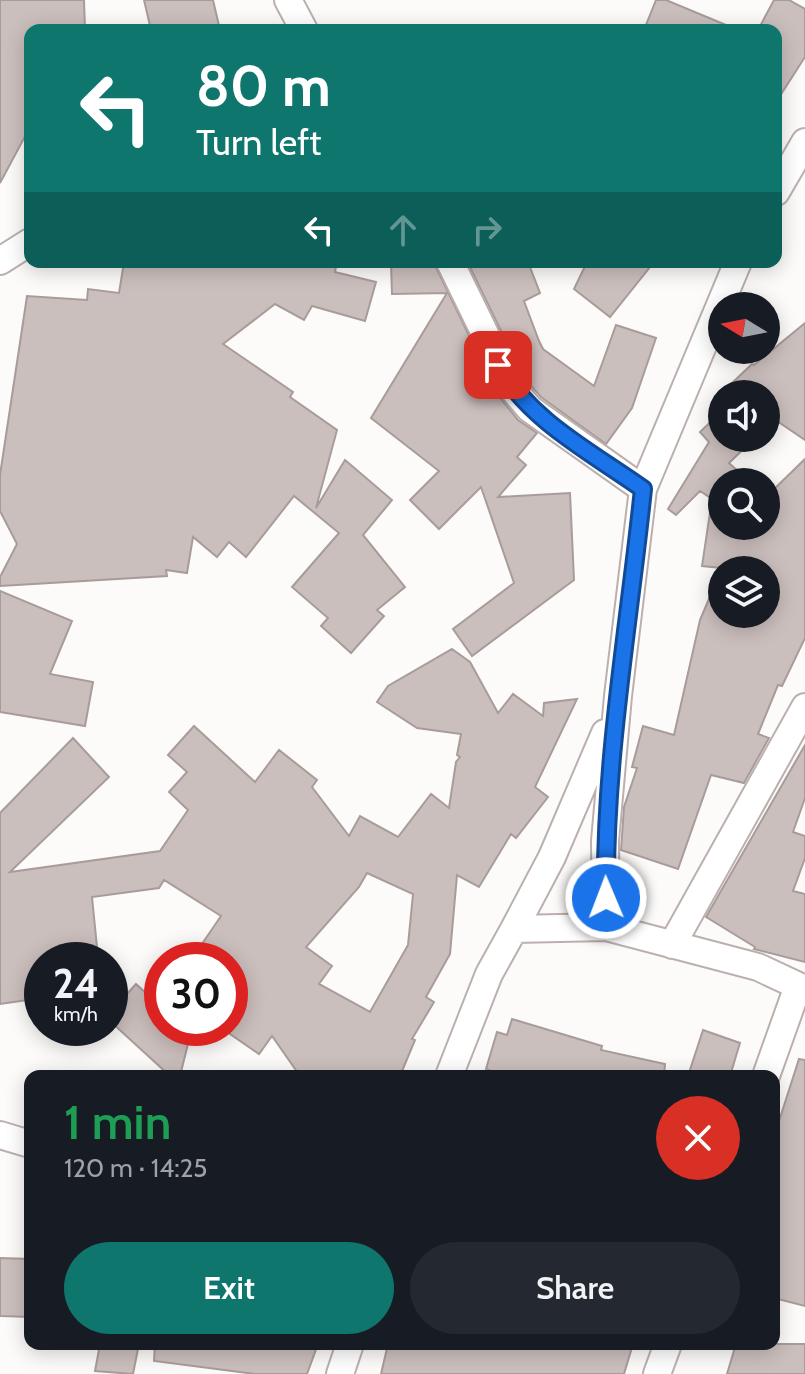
<!DOCTYPE html>
<meta charset="utf-8">
<style>
:root{--surface:#171b24;--page:#242831;--text:#f1f3f6;--muted:#9ea1a6;--accent:#0f766e}
body{margin:0;font-family:Cabin,sans-serif;background:var(--page);color:var(--text);height:100vh;display:flex;flex-direction:column;font-size:30px;white-space:nowrap}
*{box-sizing:border-box;margin:0}
p{font-size:26px;color:var(--muted)}
.icon{flex:none;width:44px;height:44px;fill:none;stroke:currentColor;stroke-width:2;stroke-linecap:round;stroke-linejoin:round}
.map{position:relative;flex:1;overflow:hidden}
.panel{position:absolute;left:24px;top:1070px;width:756px;height:280px;display:flex;flex-direction:column;background:var(--surface);border-radius:16px;box-shadow:0 4px 20px #0003}
.panel>*{flex:none}
.hud{position:absolute;left:24px;top:24px;width:758px;height:244px;border-radius:16px;box-shadow:0 4px 20px #0003;background:#0f766e;color:#fff;overflow:hidden}
.needle{width:52px;rotate:280deg}
.controls{position:absolute;left:708px;top:292px;display:grid;gap:16px}
.controls a{display:grid;place-items:center;width:72px;height:72px;border-radius:50%;background:var(--surface);box-shadow:0 4px 20px #0003;font-size:40px}
.speed{position:absolute;left:24px;top:942px;display:flex;gap:16px;font-size:40px;font-weight:700;text-align:center}
.speed>*{display:grid;place-content:center;width:104px;height:104px;border-radius:50%;background:var(--surface);box-shadow:0 4px 20px #0003;line-height:1}
.speed small{font-size:20px;font-weight:400}
.speed .limit{border:12px solid #d22;background:#fff;color:#111}
.pin{position:absolute;display:grid;place-items:center;width:68px;height:68px;color:#fff;margin:-34px;border-radius:16px;box-shadow:0 4px 12px #0006}
.me{position:absolute;width:88px;margin:-44px;rotate:359deg;stroke-linejoin:round;filter:drop-shadow(0 0 6px #0008)}
.turn{display:flex;align-items:center;gap:28px;height:168px;padding:0 40px;font-size:36px}
.turn .icon{width:104px;height:104px;stroke-width:2.5}
.turn b{display:block;font-size:56px;line-height:68px}
.lanes{display:flex;align-items:center;height:76px;padding:0 40px;background:#0003;justify-content:center;gap:40px;direction:ltr}
.lanes .off{opacity:.35}
.round{display:grid;place-items:center;flex:none;width:84px;height:84px;border-radius:42px;background:var(--page)}
.overview{display:flex;align-items:center;justify-content:space-between;height:136px;padding:0 40px}
h1{font-size:48px;font-weight:600;line-height:60px;color:#1e9e55}
.cta{display:flex;gap:16px;margin-top:auto;padding:16px 40px}
.cta a{flex:1;height:92px;border-radius:48px;background:var(--accent);color:#fff;font-size:32px;font-weight:600;line-height:92px;text-align:center}
.cta a+a{background:var(--page);color:var(--text)}
.map>svg:first-child{display:block}
.building{fill:#cbbfbd;stroke:#a89c9b;stroke-width:2;fill-rule:evenodd}
.lines{fill:none;stroke-linecap:round;stroke-linejoin:round}
.minor-casing{stroke:#bcb0af;stroke-width:30}
.minor{stroke:#fff;stroke-width:26}
.route-casing{stroke:#114b97;stroke-width:20}
.route{stroke:#1a73e8;stroke-width:14}
</style>
<div class="map">
<svg width="805" height="1374" viewBox="0 0 805 1374">
<rect width="100%" height="100%" fill="#fdfbfa"/>
<!-- building -->
<path class="building" d="M 0,0 L 84,0 L 85,30 L 30,30 L 30,127 L 0,183 Z
M 144,0 L 213,0 L 220,30 L 151,30 Z
M 656,0 L 666,0 L 738,30 L 644,30 Z
M 774,0 L 789,0 L 805,9 L 805,57 L 776,102 L 776,30 L 758,30 Z
M 124,262 L 337,262 L 335,272 L 376,282 L 365,321 L 312,306 L 304,320 L 275,304 L 223,344 L 293,392 L 290,397 L 337,430 L 316,508 L 345,460 L 392,500 L 363,535 L 405,587 L 377,610 L 384,616 L 351,653 L 321,626 L 328,618 L 292,587 L 339,533 L 294,496 L 246,557 L 229,542 L 217,557 L 193,537 L 187,573 L 166,570 L 167,576 L 0,586 L 0,577 L 17,544 L 0,511 L 0,475 L 27,296 L 87,300 L 88,289 L 119,293 Z
M 528,262 L 540,293 L 524,301 L 539,341 L 543,349 L 594,386 L 616,325 L 656,338 L 632,408 L 606,444 L 541,397 L 524,378 L 468,263 Z
M 587,262 L 654,262 L 610,317 L 574,289 Z
M 391,263 L 434,263 L 497,394 L 518,420 L 537,433 L 517,457 L 526,465 L 498,497 L 570,493 L 574,580 L 472,656 L 453,629 L 514,583 L 481,487 L 439,529 L 410,500 L 439,471 L 371,418 L 447,293 L 392,294 Z
M 805,323 L 805,440 L 774,419 L 766,427 L 766,394 L 739,394 L 741,392 L 732,383 L 752,364 L 754,365 Z
M 722,411 L 722,438 L 755,438 L 729,463 L 750,482 L 722,482 L 722,526 L 766,526 L 766,497 L 805,459 L 805,638 L 782,686 L 778,685 L 758,734 L 769,738 L 744,783 L 711,775 L 678,869 L 621,850 L 624,807 L 637,768 L 632,767 L 643,726 L 674,735 L 700,620 L 722,568 L 702,566 L 712,499 L 700,491 L 676,515 L 668,509 L 709,442 L 700,432 ZM 722,570 L 766,570 L 766,614 L 722,614 Z
M 0,591 L 72,621 L 50,674 L 93,682 L 85,726 L 0,712 Z
M 452,649 L 470,662 L 498,713 L 513,694 L 543,716 L 544,703 L 577,699 L 535,787 L 548,797 L 516,838 L 511,834 L 479,887 L 457,875 L 450,954 L 426,997 L 434,1002 L 412,1039 L 415,1040 L 400,1076 L 300,1076 L 272,1036 L 259,1054 L 230,1034 L 230,960 L 191,960 L 221,916 L 164,880 L 159,888 L 92,897 L 98,957 L 42,960 L 42,998 L 0,1004 L 0,813 L 73,738 L 109,777 L 10,872 L 160,851 L 188,810 L 169,792 L 187,772 L 168,755 L 194,726 L 255,782 L 279,750 L 317,780 L 312,787 L 349,836 L 360,816 L 398,837 L 431,794 L 449,808 L 456,762 L 460,757 L 457,755 L 461,734 L 417,728 L 377,702 L 388,686 ZM 367,873 L 413,894 L 408,945 L 370,1012 L 319,984 L 332,966 L 306,947 L 359,887 Z
M 805,745 L 805,798 L 793,832 L 805,836 L 805,858 L 793,891 L 805,894 L 805,962 L 754,949 L 755,947 L 706,917 Z
M 136,984 L 162,1008 L 162,1028 L 192,1028 L 180,1076 L 170,1076 L 110,1021 L 110,1013 Z
M 512,1019 L 602,1046 L 601,1050 L 665,1064 L 664,1076 L 504,1076 L 486,1069 L 497,1032 L 507,1035 Z
M 703,1030 L 740,1043 L 730,1076 L 688,1076 Z
M 799,1059 L 805,1060 L 805,1306 L 774,1298 L 774,1119 L 779,1121 Z
M 0,1258 L 30,1259 L 30,1317 L 0,1316 Z
M 100,1344 L 139,1344 L 133,1374 L 95,1371 Z
M 155,1344 L 318,1344 L 307,1374 L 255,1374 L 154,1361 Z
M 388,1344 L 633,1344 L 624,1374 L 381,1374 Z
M 736,1344 L 805,1344 L 805,1374 L 727,1374 Z"/>
<g class="lines">
<!-- minor casing -->
<g class="minor-casing">
<path id="minor" d="M 288,0 L 304,30
M 776,192 L 805,142
M 0,261 L 30,242
M 450,262 L 511,387 L 530,409 L 643,489
M 606,927 L 758,967 L 805,989
M 514,929 L 552,857 L 605,733
M 672,945 L 805,707
M 449,1076 L 489,974 L 514,929 L 606,927 L 605,841 L 618,696 L 643,489 L 738,262
M 766,1076 L 798,986
M 0,1135 L 30,1144
M 340,1374 L 350,1344
M 657,1374 L 668,1344"/>
</g>
<!-- minor -->
<use href="#minor" class="minor"/>
</g>
<g class="lines">
<!-- route casing -->
<g class="route-casing">
<path id="route" d="M 498,365 C 530,421 591,452 643,489 C 629,625 604,761 606,898"/>
</g>
<!-- route -->
<use href="#route" class="route"/>
</g>
</svg>
<div class="controls">
<a><svg class="needle" viewBox="-14 -14 28 28"><path d="M0-13l5 13h-10z" fill="#e53935"/><path d="M0 13l5-13h-10z" fill="#9ea1a6"/></svg></a>
<a><svg class="icon" aria-label="sound" viewBox="0 0 24 24"><path d="M4 9h4l5-4v14l-5-4H4zM17 9q2 3 0 6"/></svg></a>
<a><svg class="icon" aria-label="search" viewBox="0 0 24 24"><circle cx="10" cy="10" r="6"/><path d="M15 15l6 6"/></svg></a>
<a><svg class="icon" aria-label="layers" viewBox="0 0 24 24"><path d="M12 4l9 5-9 5-9-5zM3 14l9 5 9-5"/></svg></a>
</div>
<div class="speed"><div>24<small>km/h</small></div><div class="limit">30</div></div>
<div class="pin" style="left:498px;top:365px;background:#d93025"><svg class="icon" aria-label="arrive" viewBox="0 0 24 24"><path d="M6 21V4h12l-3 4 3 4H6"/></svg></div>
<svg class="me" style="left:606px;top:898px" viewBox="-20 -20 40 40"><circle r="17" fill="#1a73e8" stroke="#fff" stroke-width="3"/><path d="M0-11L8 9 0 5-8 9z" fill="#fff"/></svg>
<div class="hud">
<div class="turn"><svg class="icon" aria-label="left" viewBox="0 0 24 24"><path d="M17 20v-9H6M10 6l-5 5 5 5"/></svg><div><b>80 m</b>Turn left</div></div>
<div class="lanes"><svg class="icon" aria-label="left" viewBox="0 0 24 24"><path d="M17 20v-9H6M10 6l-5 5 5 5"/></svg><svg class="icon off" aria-label="ahead" viewBox="0 0 24 24"><path d="M12 20V5M6 11l6-6 6 6"/></svg><svg class="icon off" aria-label="right" viewBox="0 0 24 24"><path d="M7 20v-9h11M14 6l5 5-5 5"/></svg></div>
</div>
<section class="panel">
<div class="overview"><div><h1>1 min</h1><p>120 m · 14:25</p></div><a class="round" style="background:#d93025;color:#fff"><svg class="icon" aria-label="close" viewBox="0 0 24 24"><path d="M6 6l12 12M18 6L6 18"/></svg></a></div>
<div class="cta"><a>Exit</a><a>Share</a></div>
</section>
</div>
